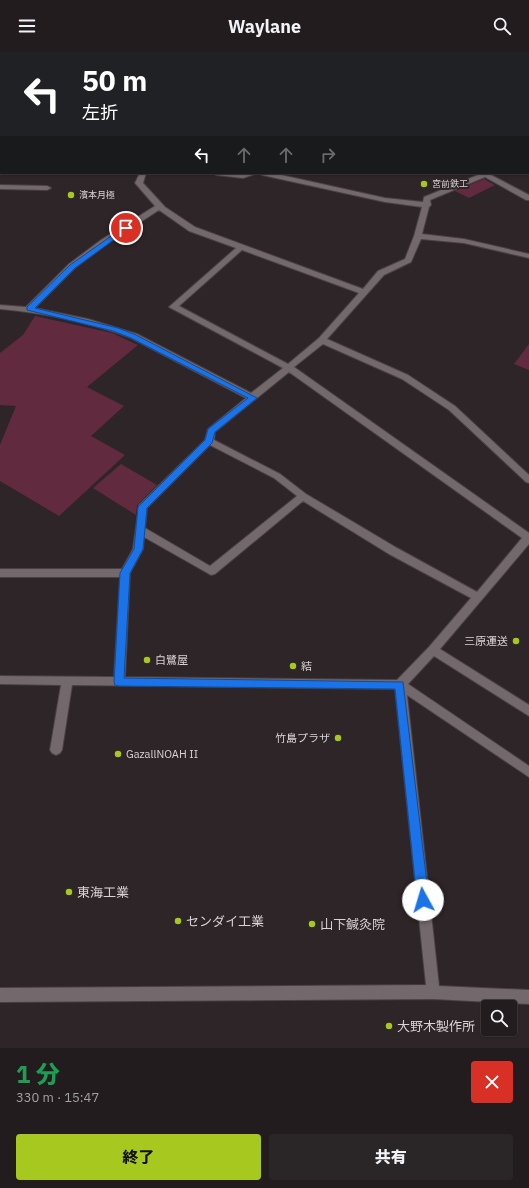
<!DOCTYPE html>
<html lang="ja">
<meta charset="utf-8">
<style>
:root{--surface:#221c1e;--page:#2a2527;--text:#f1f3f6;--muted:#a2a1a4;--line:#3f3a3c;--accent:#a7c81f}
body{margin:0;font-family:"IBM Plex Sans","Noto Sans JP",sans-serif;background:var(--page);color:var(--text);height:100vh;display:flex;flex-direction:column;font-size:15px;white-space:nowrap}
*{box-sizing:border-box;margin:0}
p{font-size:13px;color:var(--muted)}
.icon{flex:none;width:22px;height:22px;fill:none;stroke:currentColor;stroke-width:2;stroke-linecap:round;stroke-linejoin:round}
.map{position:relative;height:996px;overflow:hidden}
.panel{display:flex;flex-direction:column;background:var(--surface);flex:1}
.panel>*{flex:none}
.top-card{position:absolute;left:0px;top:0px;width:529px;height:122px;box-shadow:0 1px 3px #0004,0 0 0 1px var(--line);background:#202124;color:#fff;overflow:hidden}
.controls{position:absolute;left:481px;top:948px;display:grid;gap:8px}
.controls a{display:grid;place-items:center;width:36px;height:36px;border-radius:4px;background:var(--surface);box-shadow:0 1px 3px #0004,0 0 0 1px var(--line);font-size:20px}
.pin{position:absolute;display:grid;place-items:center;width:34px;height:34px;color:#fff;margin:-17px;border:2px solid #fff;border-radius:50%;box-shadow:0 1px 4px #0007}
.me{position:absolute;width:44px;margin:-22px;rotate:354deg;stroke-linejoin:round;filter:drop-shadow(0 0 3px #0008)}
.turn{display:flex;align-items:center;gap:14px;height:84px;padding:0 16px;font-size:18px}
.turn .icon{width:52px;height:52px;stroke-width:2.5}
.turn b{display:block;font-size:28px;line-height:34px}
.lanes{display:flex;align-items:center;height:38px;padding:0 16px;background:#0003;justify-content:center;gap:20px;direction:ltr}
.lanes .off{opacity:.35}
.round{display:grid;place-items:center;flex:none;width:42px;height:42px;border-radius:4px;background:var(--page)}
.headline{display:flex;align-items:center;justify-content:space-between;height:68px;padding:0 16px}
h1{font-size:24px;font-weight:800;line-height:30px;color:#1e9e55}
.button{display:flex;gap:8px;margin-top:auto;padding:8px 16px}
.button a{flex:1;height:46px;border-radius:4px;background:var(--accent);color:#111;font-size:16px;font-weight:800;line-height:46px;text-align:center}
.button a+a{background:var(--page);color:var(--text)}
header{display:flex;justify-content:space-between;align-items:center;height:52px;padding:0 16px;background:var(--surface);font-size:18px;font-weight:800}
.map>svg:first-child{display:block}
.green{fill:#612a3e}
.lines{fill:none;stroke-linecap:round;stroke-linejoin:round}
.minor-casing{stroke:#494143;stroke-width:2}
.minor{fill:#73686b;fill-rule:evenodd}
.rail{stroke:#a7a0a2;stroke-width:2;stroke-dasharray:4 2;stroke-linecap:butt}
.route{fill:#1a73e8;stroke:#114b97}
.poi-dot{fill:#a7c81f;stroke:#2e2528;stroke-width:1.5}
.labels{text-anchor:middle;stroke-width:4;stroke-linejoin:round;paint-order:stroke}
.far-poi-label{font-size:9px;fill:#d9d3d5;stroke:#2e2528;text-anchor:start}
.poi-label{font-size:11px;fill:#d9d3d5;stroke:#2e2528;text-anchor:start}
.near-poi-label{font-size:13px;fill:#d9d3d5;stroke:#2e2528;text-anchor:start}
</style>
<header><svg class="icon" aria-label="menu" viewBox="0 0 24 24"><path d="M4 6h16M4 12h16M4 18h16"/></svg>Waylane<svg class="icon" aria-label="search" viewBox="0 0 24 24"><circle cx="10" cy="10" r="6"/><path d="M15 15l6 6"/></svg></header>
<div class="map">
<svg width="529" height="996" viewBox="0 0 529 996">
<rect width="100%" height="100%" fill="#2e2528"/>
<!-- green -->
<path class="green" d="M 484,127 L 495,133 L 469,146 L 455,139 Z
M 35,264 L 112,281 L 138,293 L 87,335 L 124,354 L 91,384 L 125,403 L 59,464 L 0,429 L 0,393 L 16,354 L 0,353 L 0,301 L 23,283 Z
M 529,292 L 529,318 L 514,312 Z
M 121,412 L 157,433 L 137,453 L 136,463 L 93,436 Z"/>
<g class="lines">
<!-- minor casing -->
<g class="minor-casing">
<path id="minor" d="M 301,0 L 309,0 L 310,1 L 302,1 Z
M 484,0 L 492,0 L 493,1 L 485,1 Z
M 528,10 L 529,10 L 529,14 L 528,14 Z
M 528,79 L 529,79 L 529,84 L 528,84 Z
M 0,93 L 1,93 L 0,99 Z
M 528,99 L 529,99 L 528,104 Z
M 140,121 L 146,121 L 143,131 L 165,155 L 195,175 L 363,237 L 378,219 L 405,207 L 414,184 L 422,155 L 385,150 L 262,123 L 259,121 L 272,121 L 385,146 L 423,150 L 424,145 L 483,121 L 492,121 L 491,123 L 529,143 L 529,148 L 526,148 L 485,125 L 430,148 L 431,153 L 429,155 L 422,182 L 464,187 L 529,202 L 529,206 L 464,191 L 421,187 L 411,210 L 384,223 L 327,287 L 408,323 L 455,354 L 529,423 L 529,431 L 526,430 L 449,358 L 402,327 L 323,292 L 294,315 L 529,481 L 529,492 L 440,597 L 529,653 L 529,664 L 434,604 L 408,632 L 529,714 L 529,725 L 407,643 L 439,934 L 529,938 L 529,952 L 433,947 L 0,950 L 0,936 L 426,933 L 395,637 L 72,633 L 62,698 L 60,701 L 56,703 L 52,701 L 50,698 L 61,633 L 0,632 L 0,624 L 114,625 L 120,525 L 0,525 L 0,517 L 122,517 L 133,497 L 139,453 L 205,388 L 208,377 L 246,346 L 131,286 C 89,270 45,261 0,257 L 0,253 L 26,255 L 69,212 L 101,188 L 155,154 L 135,131 ZM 159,158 L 189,179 L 236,196 L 169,255 L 283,316 L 251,341 L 137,282 L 88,267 L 35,256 L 75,216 L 107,192 ZM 242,198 L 359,241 L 319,286 L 288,312 L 179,254 ZM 289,320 L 522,486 L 477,540 L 397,496 L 306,442 L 280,422 L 214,388 L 215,380 ZM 210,393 L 274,426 L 297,444 L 210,514 L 145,476 L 147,456 ZM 303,449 L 389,502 L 471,546 L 429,595 L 397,628 L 125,625 L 130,521 L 143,497 L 144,485 L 211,523 L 215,522 Z
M 213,121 L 258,121 L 243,126 L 216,123 Z
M 0,133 L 47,134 L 51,136 L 47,138 L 0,137 Z"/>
</g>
<!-- minor -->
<use href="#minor" class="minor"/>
<!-- rail -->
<path class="rail" d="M 340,0 L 342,1
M 383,0 L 385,1
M 392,0 L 395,1
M 436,0 L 439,1"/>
</g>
<!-- route -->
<path class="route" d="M 124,175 L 130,176 L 75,216 L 35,256 L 118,276 L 136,283 L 257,346 L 215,380 L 212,391 L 147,456 L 143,497 L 130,521 L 124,626 L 403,630 L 429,848 L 427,852 L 423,853 L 419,852 L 417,848 L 395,637 L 119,634 L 115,633 L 114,630 L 120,521 L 134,497 L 138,455 L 205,388 L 208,377 L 248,346 L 131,286 L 113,279 L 27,258 L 27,255 L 70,213 Z"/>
<!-- markers -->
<g class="poi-dot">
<circle cx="424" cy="132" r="4"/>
<circle cx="71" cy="143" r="4"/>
<circle cx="516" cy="589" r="4"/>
<circle cx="147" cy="608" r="4"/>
<circle cx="293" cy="614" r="4"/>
<circle cx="338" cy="686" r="4"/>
<circle cx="118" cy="702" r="4"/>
<circle cx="69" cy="840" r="4"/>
<circle cx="178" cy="869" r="4"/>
<circle cx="312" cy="872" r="4"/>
<circle cx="389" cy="974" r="4"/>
</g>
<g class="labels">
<!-- far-poi labels -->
<g class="far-poi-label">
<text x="432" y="135">宮前鉄工</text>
<text x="79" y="146">濱本月極</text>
</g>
<!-- poi labels -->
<g class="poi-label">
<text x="508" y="593" text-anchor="end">三原運送</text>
<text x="155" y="612">白鷺屋</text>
<text x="301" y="618">結</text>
<text x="330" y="690" text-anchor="end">竹島プラザ</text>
<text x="126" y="706">GazallNOAH II</text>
</g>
<!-- near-poi labels -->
<g class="near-poi-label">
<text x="77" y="845">東海工業</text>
<text x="186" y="874">センダイ工業</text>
<text x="320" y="877">山下鍼灸院</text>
<text x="397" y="979">大野木製作所</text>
</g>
</g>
</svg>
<div class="controls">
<a><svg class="icon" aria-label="search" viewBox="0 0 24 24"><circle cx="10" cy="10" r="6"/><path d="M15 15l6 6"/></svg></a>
</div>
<div class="pin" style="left:126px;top:176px;background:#d93025"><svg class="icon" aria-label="arrive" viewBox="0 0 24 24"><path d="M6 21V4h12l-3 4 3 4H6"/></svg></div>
<svg class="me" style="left:423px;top:848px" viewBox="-20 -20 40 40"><circle r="19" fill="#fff"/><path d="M0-13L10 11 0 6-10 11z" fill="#1a73e8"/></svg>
<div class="top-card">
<div class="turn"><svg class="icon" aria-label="left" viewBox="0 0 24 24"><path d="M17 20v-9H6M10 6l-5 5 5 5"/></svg><div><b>50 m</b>左折</div></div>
<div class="lanes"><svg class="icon" aria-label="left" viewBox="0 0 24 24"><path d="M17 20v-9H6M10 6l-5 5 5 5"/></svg><svg class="icon off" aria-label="ahead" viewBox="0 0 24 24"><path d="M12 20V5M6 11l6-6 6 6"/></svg><svg class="icon off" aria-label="ahead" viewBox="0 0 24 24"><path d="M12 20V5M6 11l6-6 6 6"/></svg><svg class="icon off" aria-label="right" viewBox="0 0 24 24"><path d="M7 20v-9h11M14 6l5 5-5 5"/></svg></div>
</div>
</div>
<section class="panel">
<div class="headline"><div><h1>1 分</h1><p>330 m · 15:47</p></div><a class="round" style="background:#d93025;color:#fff"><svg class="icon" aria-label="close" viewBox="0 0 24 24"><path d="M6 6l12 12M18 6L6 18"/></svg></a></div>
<div class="button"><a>終了</a><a>共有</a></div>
</section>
